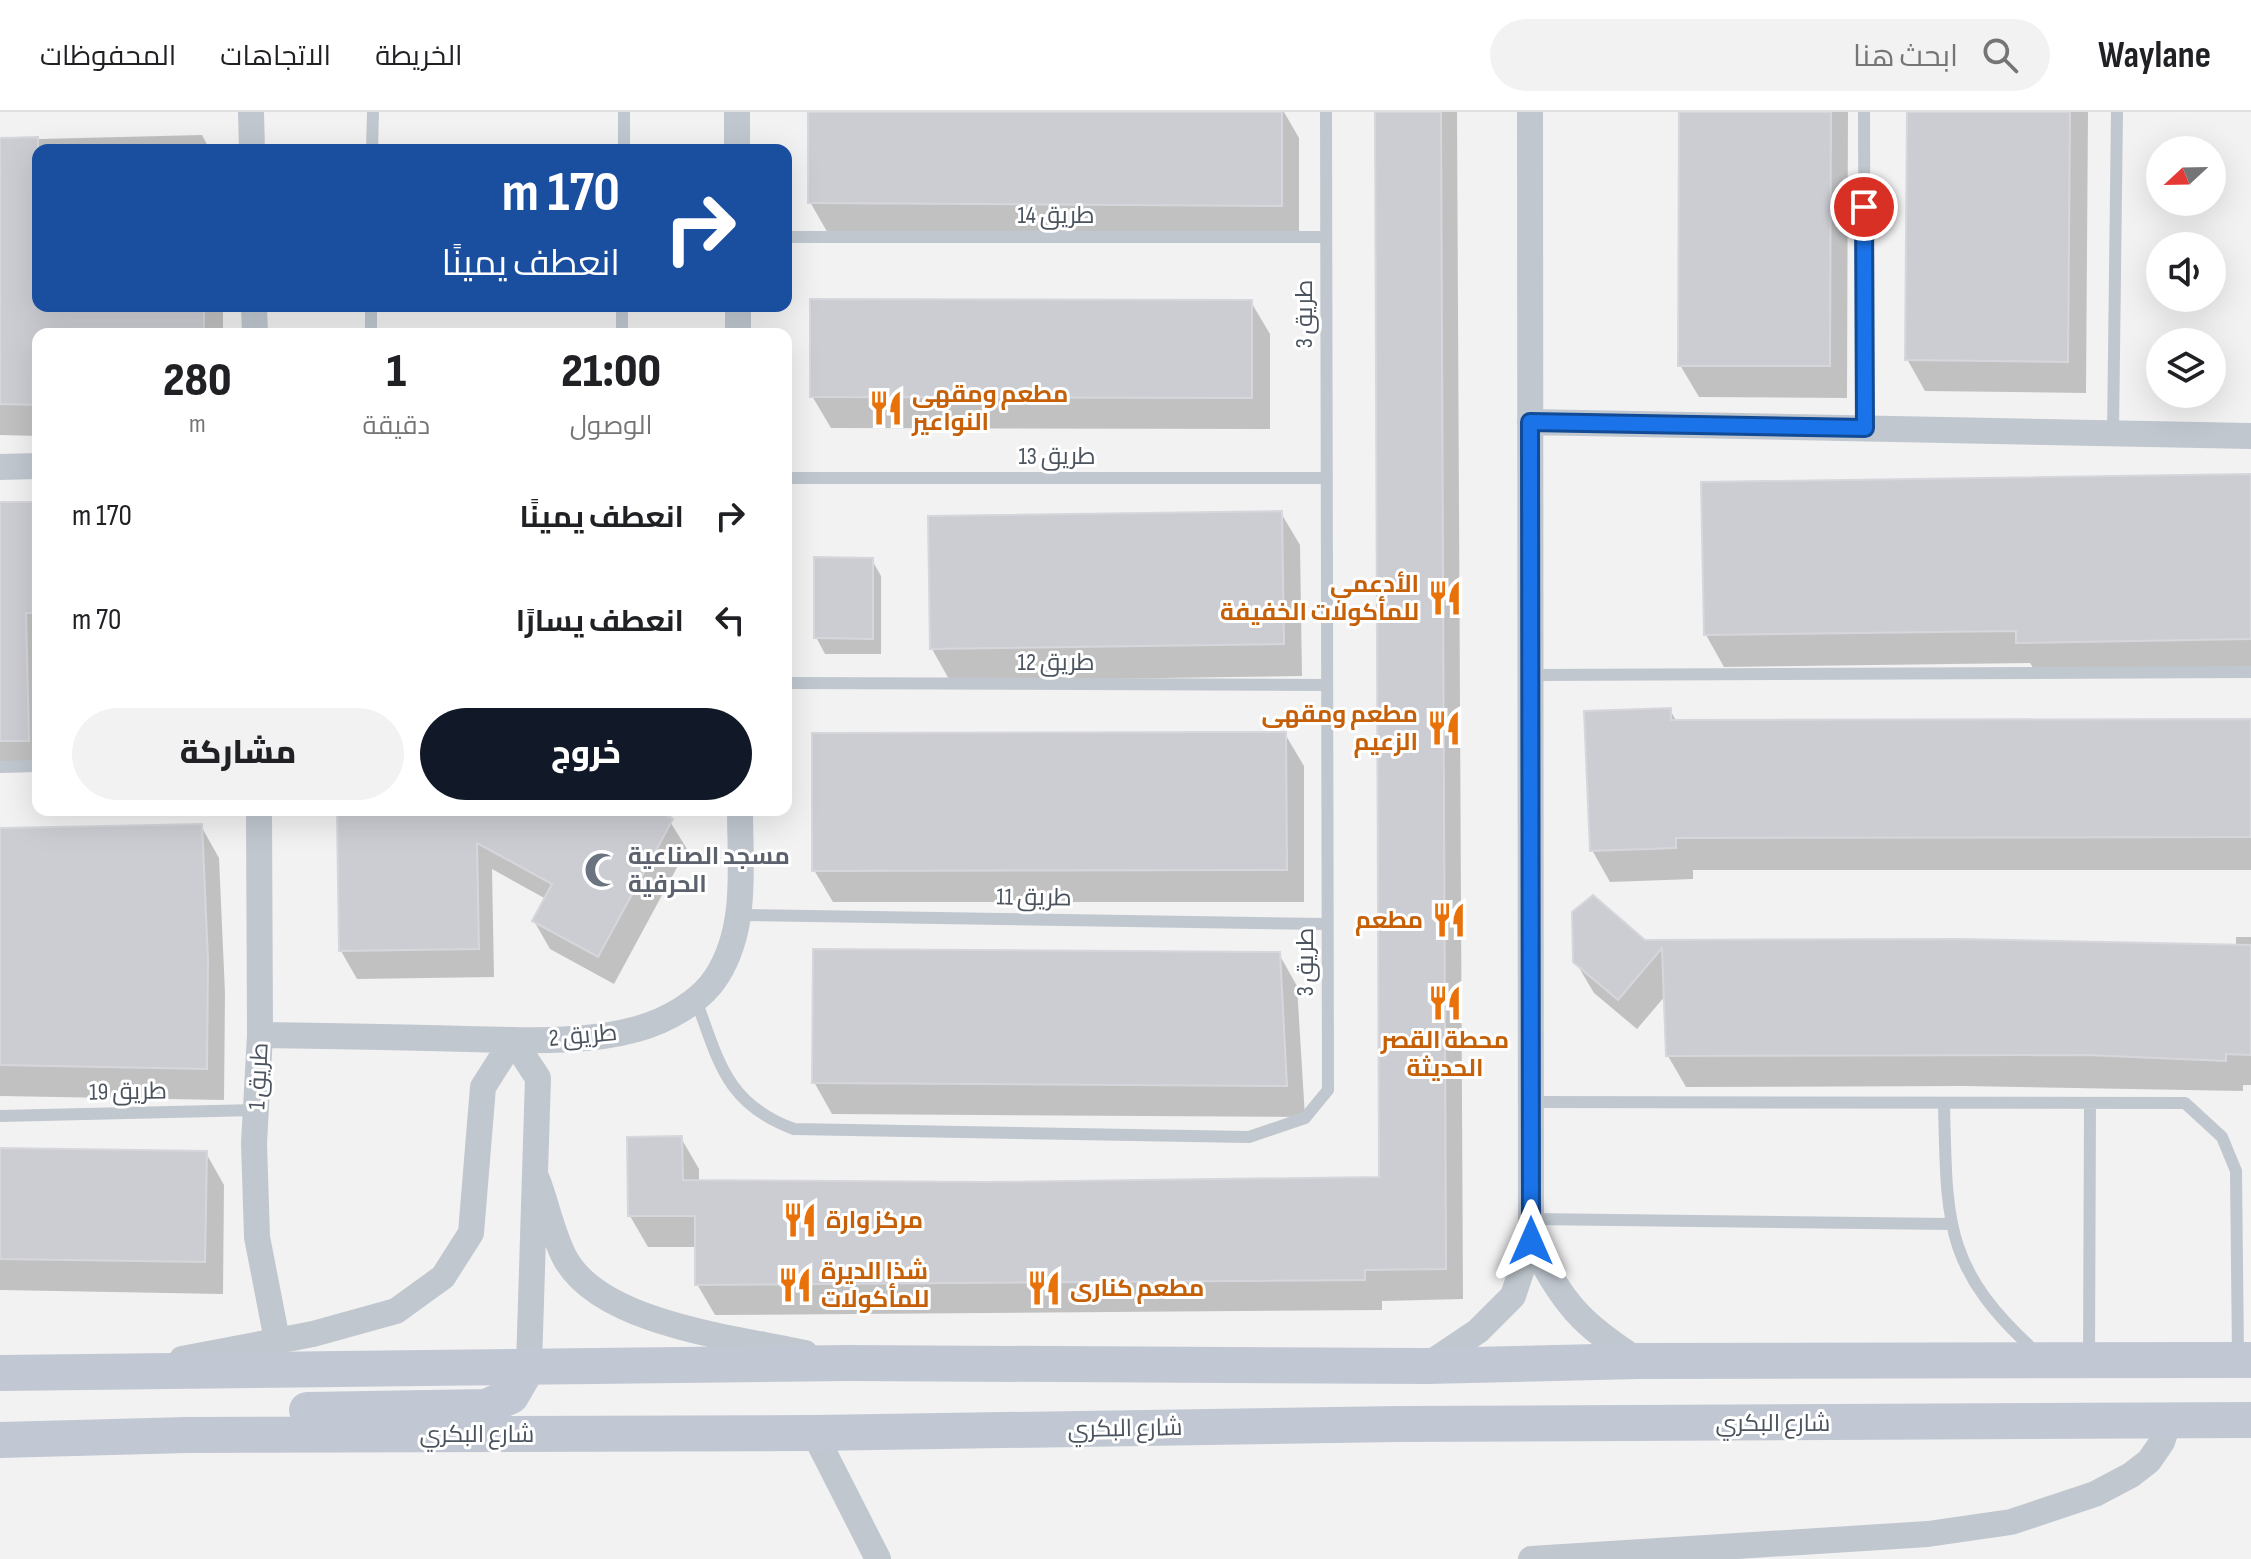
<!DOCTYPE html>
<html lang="ar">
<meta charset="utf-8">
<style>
:root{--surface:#fff;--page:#f2f2f2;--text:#202124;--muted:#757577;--line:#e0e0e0;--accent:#111827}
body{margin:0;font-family:"Sofia Sans Condensed",Cairo,sans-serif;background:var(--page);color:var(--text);direction:rtl;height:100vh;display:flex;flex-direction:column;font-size:30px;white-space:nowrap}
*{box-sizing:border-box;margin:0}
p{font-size:26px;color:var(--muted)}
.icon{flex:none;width:44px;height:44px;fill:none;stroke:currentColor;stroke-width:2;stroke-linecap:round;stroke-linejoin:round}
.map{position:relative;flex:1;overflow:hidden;direction:ltr}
.sheet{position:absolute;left:32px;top:216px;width:760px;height:488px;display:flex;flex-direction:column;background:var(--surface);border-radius:16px;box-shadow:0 8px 32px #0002;direction:rtl}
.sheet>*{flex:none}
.guide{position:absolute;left:32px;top:32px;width:760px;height:168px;border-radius:16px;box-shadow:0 8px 32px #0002;direction:rtl;background:#1a4fa0;color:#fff;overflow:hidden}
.needle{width:52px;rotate:248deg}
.controls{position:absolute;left:2146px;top:24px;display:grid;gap:16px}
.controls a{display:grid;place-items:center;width:80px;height:80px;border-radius:50%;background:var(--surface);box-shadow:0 8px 32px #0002;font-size:40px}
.pin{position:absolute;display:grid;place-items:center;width:68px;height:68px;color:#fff;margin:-34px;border:4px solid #fff;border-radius:50%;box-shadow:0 2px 8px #0007}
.me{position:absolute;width:88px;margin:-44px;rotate:0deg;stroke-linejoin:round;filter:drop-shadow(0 0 6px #0008)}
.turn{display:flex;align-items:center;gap:28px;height:168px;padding:0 40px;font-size:36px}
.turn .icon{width:104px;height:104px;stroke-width:2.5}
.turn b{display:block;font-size:56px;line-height:68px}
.eta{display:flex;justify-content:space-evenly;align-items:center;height:136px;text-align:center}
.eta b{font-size:48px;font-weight:800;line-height:56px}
.button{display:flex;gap:16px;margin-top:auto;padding:16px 40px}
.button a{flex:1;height:92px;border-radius:48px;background:var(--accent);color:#fff;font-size:32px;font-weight:800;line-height:92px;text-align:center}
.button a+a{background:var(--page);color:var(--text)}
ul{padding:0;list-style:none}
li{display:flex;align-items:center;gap:24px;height:104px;padding:0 40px}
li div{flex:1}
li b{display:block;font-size:30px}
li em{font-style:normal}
header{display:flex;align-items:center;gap:48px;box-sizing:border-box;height:112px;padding:0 40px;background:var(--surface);border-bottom:2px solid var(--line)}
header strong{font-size:38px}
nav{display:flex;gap:44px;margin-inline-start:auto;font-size:28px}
.search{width:560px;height:72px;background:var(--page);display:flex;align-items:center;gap:20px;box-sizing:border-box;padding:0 28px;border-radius:44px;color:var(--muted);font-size:30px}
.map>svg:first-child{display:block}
.shadow{fill:#0003}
.building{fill:#cccdd3;stroke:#d6d7dc;stroke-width:2}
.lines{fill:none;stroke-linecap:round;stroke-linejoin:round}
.lane{stroke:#c0c7cf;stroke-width:12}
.street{stroke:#c0c7cf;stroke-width:26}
.secondary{stroke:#c1c8d3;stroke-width:36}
.route-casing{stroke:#114b97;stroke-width:20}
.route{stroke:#1a73e8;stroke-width:14}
.labels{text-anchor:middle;stroke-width:6;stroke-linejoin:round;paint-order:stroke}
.street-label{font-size:24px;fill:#4a535e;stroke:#fff}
.food-label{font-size:24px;font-weight:bold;fill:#c56008;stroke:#fff;text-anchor:start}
.worship-label{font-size:24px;font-weight:bold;fill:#5b616d;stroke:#fff;text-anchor:start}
</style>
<header>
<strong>Waylane</strong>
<div class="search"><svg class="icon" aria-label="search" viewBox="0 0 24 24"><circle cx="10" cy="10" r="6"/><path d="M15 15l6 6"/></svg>ابحث هنا</div>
<nav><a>الخريطة</a><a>الاتجاهات</a><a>المحفوظات</a></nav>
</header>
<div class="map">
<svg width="2251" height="1447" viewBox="0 0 2251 1447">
<rect width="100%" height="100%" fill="#f3f2f2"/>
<!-- shadow -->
<path class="shadow" d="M 810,0 L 1284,0 L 1299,26 L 1299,125 L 829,123 L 810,90 Z
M 1377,0 L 1457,0 L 1463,1187 L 1382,1189 L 1382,1198 L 715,1203 L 697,1172 L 697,1135 L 648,1135 L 630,1104 L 681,1026 L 699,1057 L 699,1070 L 987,1072 L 1381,1067 Z
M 1681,0 L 1848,0 L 1847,286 L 1699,285 L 1680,253 Z
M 1909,0 L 2088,0 L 2086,281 L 1925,279 L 1907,247 Z
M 202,23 L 210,38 L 38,38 L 38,194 L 223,194 L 223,222 L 38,222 L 38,324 L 0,323 L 0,28 Z
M 1251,190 L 1270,222 L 1270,317 L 831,316 L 812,284 Z
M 2251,364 L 2251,558 L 2037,562 L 2030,551 L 1724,555 L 1706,523 Z
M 0,392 L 38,392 L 38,660 L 0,660 Z
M 1281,401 L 1300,433 L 1302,564 L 950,569 L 932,537 Z
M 872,448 L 881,464 L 881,542 L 825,542 L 816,525 Z
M 1670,598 L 1677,610 L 2251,609 L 2251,758 L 1693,758 L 1693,767 L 1610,770 L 1592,738 Z
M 1285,622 L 1304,654 L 1304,790 L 833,790 L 814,758 Z
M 365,698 L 457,698 L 457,701 L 675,698 L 669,708 L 687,737 L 614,872 L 550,837 L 534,809 L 546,787 L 492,757 L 494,865 L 357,867 L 341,839 Z
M 201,714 L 219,746 L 225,881 L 224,988 L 0,984 L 0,718 Z
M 2236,825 L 2251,825 L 2251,973 L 2243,973 L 2243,979 L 1964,974 L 1686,975 L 1668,944 L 1666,883 L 1637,917 L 1594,881 L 1575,849 L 1645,830 L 2236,835 Z
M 1279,842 L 1297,874 L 1305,1005 L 832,1002 L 814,970 Z
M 0,1038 L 206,1041 L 224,1073 L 223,1182 L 0,1178 Z"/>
<!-- building -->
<path class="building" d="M 808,0 L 1282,0 L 1282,94 L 808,91 Z
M 1375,0 L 1441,0 L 1446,1157 L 1365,1158 L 1365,1168 L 695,1173 L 695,1104 L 628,1104 L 627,1025 L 682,1024 L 683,1068 L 987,1070 L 1379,1065 Z
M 1679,0 L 1831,0 L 1830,254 L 1678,254 Z
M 1907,0 L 2070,0 L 2068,250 L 1905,248 Z
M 38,25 L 38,194 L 204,194 L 204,222 L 38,222 L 38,293 L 0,292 L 0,26 Z
M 810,187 L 1252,188 L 1252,286 L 810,285 Z
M 2251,362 L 2251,527 L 2016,531 L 2016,519 L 1704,523 L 1701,370 Z
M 0,390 L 38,390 L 38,501 L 26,501 L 29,629 L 0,629 Z
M 1282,399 L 1284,532 L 930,537 L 928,404 Z
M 814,445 L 873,446 L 873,527 L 814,526 Z
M 1671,596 L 1671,608 L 2251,607 L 2251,725 L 1676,726 L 1676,736 L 1590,739 L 1584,599 Z
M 1286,620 L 1287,758 L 812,759 L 812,621 Z
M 656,698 L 673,707 L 598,845 L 532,809 L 552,772 L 477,731 L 479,837 L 339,839 L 337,701 Z
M 202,712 L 208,848 L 207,957 L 0,953 L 0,716 Z
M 1593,783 L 1645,828 L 1959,827 L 2251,833 L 2251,943 L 2226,942 L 2226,949 L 2086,943 L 1666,944 L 1662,836 L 1618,888 L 1573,850 L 1572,800 Z
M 813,837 L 1280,840 L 1287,974 L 812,971 Z
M 0,1036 L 207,1039 L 205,1150 L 0,1147 Z"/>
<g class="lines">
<!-- lane -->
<path class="lane" d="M 1864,0 L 1865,316
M 372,38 L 373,0
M 624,38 L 624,0
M 786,125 L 1326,125
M 371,222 L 371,194
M 622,222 L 622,194
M 2113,322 L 2117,0
M 786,366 L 1327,366
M 1530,563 L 2251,560
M 786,571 L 1325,573
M 0,655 L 38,654
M 740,803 L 1327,812
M 696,888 C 719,950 726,992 794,1017 L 1249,1025 L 1305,1006 L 1328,978 L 1326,0
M 1531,990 L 2185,991 L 2222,1025 L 2236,1059 L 2238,1245
M 1944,992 C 1947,1110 1943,1156 2036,1240
M 0,1004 L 256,998
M 1531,1107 L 1951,1112
M 2089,1246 L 2090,991"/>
<!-- street -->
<path class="street" d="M 251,0 L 252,38
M 737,0 L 737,38
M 254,194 L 255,222
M 738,222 L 738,194
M 1530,310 L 2251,324
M 0,355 L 38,354
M 259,698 L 260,923 L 254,1031 L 257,1125 L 277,1228
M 260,923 C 329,924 398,925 467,927 C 521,928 584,932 637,917 C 666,909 701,890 717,864 C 748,815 740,754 740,698
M 513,928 L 538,966 L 529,1253
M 537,1067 C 547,1093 553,1125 566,1148 C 604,1213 738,1226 805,1241
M 1531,1129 C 1565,1193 1578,1210 1639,1249
M 182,1247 L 313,1222 L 396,1199 L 443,1165 L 471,1121 L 483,975 L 513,928
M 1426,1254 L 1478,1219 L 1513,1184 L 1531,1129 L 1530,0
M 814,1321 L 878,1447
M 1531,1447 L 1928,1422 L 2011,1410 L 2095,1382 L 2131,1363 L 2149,1349 L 2162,1330 L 2169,1308"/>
<!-- secondary -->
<path class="secondary" d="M 0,1261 L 848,1251 L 1426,1254 L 1639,1249 L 2251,1248
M 307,1298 L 486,1295 L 511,1284 L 529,1253
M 0,1328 L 187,1323 L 814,1321 L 1398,1312 L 2251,1308"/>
</g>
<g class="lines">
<!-- route casing -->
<g class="route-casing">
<path id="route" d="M 1531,1129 L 1530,310 L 1865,316 L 1864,95"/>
</g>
<!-- route -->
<use href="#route" class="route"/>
</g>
<!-- icons -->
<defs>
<g id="restaurant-bare" transform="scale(2.76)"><path d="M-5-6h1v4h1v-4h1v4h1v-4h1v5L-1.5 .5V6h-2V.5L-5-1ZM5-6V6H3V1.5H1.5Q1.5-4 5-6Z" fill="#e8710a" stroke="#fff" stroke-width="2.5" paint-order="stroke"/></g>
<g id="mosque-bare" transform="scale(2.76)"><path d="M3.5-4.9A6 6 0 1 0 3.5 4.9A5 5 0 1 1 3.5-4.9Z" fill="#6b7280" stroke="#fff" stroke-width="2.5" paint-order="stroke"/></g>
</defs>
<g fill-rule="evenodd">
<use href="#restaurant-bare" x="886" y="296"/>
<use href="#restaurant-bare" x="1445" y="486"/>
<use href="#restaurant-bare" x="1444" y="616"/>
<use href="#mosque-bare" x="602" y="758"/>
<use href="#restaurant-bare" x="1449" y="808"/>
<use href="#restaurant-bare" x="1445" y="891"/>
<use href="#restaurant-bare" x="800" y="1108"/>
<use href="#restaurant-bare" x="795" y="1173"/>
<use href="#restaurant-bare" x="1044" y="1176"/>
</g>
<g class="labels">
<!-- street labels -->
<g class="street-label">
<text x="1056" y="111">طريق 14</text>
<text transform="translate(1304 202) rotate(-90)" y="8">طريق 3</text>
<text x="1057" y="352">طريق 13</text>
<text x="1056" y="558">طريق 12</text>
<text transform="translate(1034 785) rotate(1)" y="8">طريق 11</text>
<text transform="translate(1305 850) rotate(-90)" y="8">طريق 3</text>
<text transform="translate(583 923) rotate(-5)" y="8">طريق 2</text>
<text transform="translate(258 964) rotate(-87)" y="8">طريق 1</text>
<text transform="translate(128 979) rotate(-1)" y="8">طريق 19</text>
<text x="1773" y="1319">شارع البكري</text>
<text transform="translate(1125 1316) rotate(-1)" y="8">شارع البكري</text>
<text x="477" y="1330">شارع البكري</text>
</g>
<!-- food labels -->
<g class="food-label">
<text x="912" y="290">مطعم ومقهى<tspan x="912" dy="28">النواعير</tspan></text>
<text x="1419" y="480" text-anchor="end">الأدعمي<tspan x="1419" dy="28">للمأكولات الخفيفة</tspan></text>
<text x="1418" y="610" text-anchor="end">مطعم ومقهى<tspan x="1418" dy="28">الزعيم</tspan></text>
<text x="1423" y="816" text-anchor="end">مطعم</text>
<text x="1445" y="936" text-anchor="middle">محطة القصر<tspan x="1445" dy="28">الحديثة</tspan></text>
<text x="826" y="1116">مركز وارة</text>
<text x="821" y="1167">شذا الديرة<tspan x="821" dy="28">للمأكولات</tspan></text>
<text x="1070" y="1184">مطعم كنارى</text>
</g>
<!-- worship labels -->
<g class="worship-label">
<text x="628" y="752">مسجد الصناعية<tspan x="628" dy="28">الحرفية</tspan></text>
</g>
</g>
</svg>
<div class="controls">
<a><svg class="needle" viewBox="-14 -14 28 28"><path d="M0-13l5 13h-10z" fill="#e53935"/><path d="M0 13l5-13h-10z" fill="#757577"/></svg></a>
<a><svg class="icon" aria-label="sound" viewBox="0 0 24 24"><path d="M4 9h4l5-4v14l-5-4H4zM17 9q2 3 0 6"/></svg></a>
<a><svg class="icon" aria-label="layers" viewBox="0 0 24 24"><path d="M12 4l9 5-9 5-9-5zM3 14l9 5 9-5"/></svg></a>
</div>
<div class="pin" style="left:1864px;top:95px;background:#d93025"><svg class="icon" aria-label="arrive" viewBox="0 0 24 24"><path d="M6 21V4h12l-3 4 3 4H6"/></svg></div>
<svg class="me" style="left:1531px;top:1129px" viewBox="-20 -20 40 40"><path d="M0-17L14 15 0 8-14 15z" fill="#1a73e8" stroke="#fff" stroke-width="4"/></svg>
<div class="guide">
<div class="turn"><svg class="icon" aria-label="right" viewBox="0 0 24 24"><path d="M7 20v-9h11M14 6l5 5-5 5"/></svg><div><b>170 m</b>انعطف يمينًا</div></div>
</div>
<section class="sheet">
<div class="eta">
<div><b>21:00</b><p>الوصول</p></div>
<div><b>1</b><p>دقيقة</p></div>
<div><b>280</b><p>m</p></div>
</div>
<ul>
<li><svg class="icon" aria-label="right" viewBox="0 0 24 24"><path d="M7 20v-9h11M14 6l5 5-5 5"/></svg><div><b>انعطف يمينًا</b></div><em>170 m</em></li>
<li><svg class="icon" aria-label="left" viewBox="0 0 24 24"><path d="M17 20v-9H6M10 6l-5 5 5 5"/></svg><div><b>انعطف يسارًا</b></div><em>70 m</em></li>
</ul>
<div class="button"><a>خروج</a><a>مشاركة</a></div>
</section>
</div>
